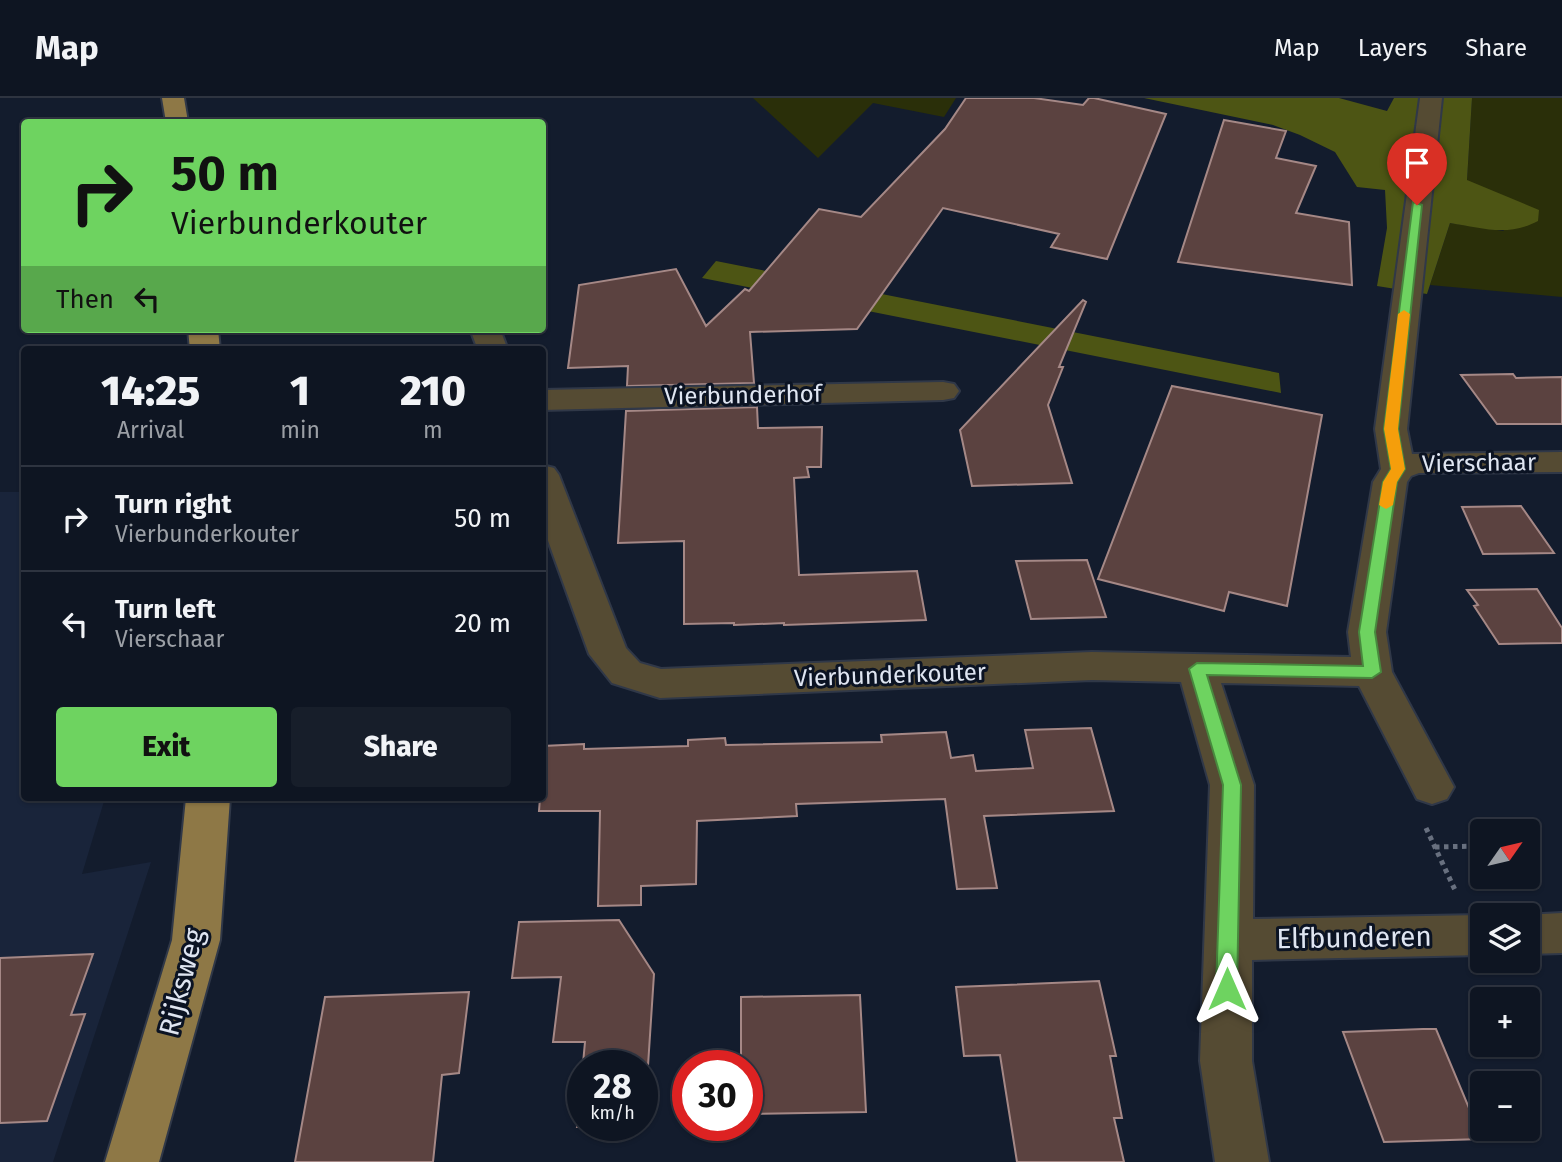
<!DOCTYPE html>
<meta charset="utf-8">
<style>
:root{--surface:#0e1522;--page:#171e2a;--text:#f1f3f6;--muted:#9b9fa5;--line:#2e3440;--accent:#6ed360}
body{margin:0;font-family:"Fira Sans",sans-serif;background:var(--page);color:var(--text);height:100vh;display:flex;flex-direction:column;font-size:26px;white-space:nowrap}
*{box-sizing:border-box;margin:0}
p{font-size:23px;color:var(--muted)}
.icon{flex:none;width:38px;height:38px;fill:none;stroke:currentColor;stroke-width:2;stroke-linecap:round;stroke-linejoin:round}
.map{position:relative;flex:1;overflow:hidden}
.details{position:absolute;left:21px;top:248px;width:525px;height:455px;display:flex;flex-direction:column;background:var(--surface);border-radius:7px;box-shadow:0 2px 5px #0004,0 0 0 2px var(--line)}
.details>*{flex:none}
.guide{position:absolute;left:21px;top:21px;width:525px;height:214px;border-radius:7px;box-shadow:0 2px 5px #0004,0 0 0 2px var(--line);background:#6ed360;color:#111;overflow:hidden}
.needle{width:46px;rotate:56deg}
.fabs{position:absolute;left:1470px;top:721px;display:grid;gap:14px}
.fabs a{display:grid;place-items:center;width:70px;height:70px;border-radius:7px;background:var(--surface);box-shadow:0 2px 5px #0004,0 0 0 2px var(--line);font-size:35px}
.speed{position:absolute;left:567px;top:952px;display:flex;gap:14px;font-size:35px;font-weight:700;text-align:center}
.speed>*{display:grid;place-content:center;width:91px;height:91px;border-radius:50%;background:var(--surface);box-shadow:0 2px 5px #0004,0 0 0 2px var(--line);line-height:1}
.speed small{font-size:18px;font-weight:400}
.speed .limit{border:10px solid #d22;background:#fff;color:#111}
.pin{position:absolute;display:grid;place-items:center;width:60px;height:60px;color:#fff;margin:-72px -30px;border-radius:50% 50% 50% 0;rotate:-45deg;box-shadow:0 0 7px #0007}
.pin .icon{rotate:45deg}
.me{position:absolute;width:77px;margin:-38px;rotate:0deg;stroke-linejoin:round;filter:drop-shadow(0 0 5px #0008)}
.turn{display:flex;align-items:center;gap:24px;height:147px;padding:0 35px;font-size:32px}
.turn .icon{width:91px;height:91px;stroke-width:2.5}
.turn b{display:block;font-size:49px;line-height:60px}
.then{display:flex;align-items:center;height:66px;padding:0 35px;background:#0003;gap:14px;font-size:26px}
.eta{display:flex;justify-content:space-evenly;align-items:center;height:119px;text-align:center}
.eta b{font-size:42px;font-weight:800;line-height:49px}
.primary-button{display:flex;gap:14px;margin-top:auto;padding:14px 35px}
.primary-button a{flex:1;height:80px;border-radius:7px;background:var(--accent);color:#111;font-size:28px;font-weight:800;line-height:80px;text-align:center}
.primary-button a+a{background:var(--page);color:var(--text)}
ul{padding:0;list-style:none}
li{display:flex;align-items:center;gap:21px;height:105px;padding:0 35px;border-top:2px solid var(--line)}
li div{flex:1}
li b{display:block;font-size:26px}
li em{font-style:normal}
header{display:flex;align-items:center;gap:42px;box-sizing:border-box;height:98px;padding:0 35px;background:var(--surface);border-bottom:2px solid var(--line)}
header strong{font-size:33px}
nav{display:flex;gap:38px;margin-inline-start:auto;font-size:24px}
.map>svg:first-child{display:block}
.built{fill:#19243a}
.green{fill:#2a2f09}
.forest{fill:#4d5514}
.building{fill:#5b4240;stroke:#a58886;stroke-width:2;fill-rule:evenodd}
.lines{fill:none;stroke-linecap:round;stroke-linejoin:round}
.minor-casing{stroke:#303848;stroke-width:4}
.major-casing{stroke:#303848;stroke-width:4}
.path{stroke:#68707f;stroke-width:5;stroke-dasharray:4.5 4.5;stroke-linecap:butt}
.minor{fill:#554b33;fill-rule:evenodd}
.major{fill:#8e7846;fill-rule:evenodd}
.route{fill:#6ed360;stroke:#48893e;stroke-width:2}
.slow{fill:#f59e0b}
.labels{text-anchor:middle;stroke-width:6;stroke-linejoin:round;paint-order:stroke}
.street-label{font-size:24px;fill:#dfe5f1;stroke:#0b1323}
.near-street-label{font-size:28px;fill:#dfe5f1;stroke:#0b1323}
</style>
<header>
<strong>Map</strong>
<nav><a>Map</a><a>Layers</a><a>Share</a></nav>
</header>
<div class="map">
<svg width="1562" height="1064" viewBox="0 0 1562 1064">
<rect width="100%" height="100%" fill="#131c2d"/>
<!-- built -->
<path class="built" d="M 0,394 L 24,394 L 24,700 L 105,700 L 82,776 L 151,764 L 53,1064 L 0,1064 Z"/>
<!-- green -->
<path class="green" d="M 753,0 L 956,0 L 944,19 L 873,5 L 818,60 Z
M 1472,0 L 1562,0 L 1562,199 L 1430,187 L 1450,125 L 1504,133 L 1467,82 Z"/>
<!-- forest -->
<path class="forest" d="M 1144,0 L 1339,0 L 1387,13 L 1394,0 L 1472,0 L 1467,82 L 1539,112 L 1538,123 C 1508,139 1482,130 1450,125 L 1427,196 L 1377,188 L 1387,130 L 1385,92 L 1357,89 L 1335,54 L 1300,37 L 1273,27 Z
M 716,163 L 1279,275 L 1281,295 L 702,180 Z"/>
<!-- building -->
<path class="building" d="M 966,0 L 1034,0 L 1083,7 L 1089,0 L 1094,0 L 1166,16 L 1107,161 L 1051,149 L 1059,136 L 943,110 L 857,231 L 750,234 L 754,285 L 627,288 L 628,268 L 568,270 L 579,187 L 676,171 L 706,228 L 745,191 L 749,193 L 819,111 L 861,119 L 945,31 Z
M 1224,22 L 1286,33 L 1276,60 L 1316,68 L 1296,115 L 1349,124 L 1352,187 L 1178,164 Z
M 1083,202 L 1086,204 L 1059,269 L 1063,269 L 1048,307 L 1072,385 L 972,388 L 960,332 Z
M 1513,276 L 1516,280 L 1562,279 L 1562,326 L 1497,326 L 1461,277 Z
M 1172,288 L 1322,317 L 1287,508 L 1229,494 L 1224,513 L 1098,481 Z
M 757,309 L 758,330 L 822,329 L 821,369 L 807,369 L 809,379 L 794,380 L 799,477 L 917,473 L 926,522 L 784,527 L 784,525 L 734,527 L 734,525 L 684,526 L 684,443 L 618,445 L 626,313 Z
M 1521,408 L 1554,455 L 1483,456 L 1462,409 Z
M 1087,462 L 1106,519 L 1031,521 L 1016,463 Z
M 1537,491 L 1562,530 L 1562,545 L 1499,546 L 1474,508 L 1478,507 L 1467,492 Z
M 1091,630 L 1114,713 L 984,718 L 997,790 L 957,791 L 945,701 L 796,706 L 797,718 L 697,723 L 696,786 L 641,788 L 641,807 L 598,808 L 600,713 L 539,713 L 540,700 L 542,700 L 543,648 L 584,646 L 584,651 L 688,648 L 688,642 L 725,640 L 726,647 L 882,644 L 881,637 L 946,634 L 951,660 L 973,657 L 976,673 L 1033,670 L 1025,632 Z
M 619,822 L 654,876 L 644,1029 L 577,1029 L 585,944 L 553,944 L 561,879 L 512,880 L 519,824 ZM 583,968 L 642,968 L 642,1027 L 583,1027 Z
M 93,856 L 71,917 L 85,916 L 47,1023 L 0,1025 L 0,860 Z
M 1099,883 L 1116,958 L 1110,958 L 1122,1020 L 1114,1020 L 1124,1064 L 1017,1064 L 1000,957 L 964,958 L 956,889 Z
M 469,894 L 459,975 L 442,977 L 433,1064 L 295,1064 L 325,899 Z
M 860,897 L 866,1014 L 747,1016 L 747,968 L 741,968 L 741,899 Z
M 1423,931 L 1436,931 L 1482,1041 L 1384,1044 L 1343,934 Z"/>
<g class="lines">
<!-- minor casing -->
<g class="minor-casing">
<path id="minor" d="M 1420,0 L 1442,0 L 1407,331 L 1412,356 L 1562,354 L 1562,374 L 1419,375 L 1411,378 L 1407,384 L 1386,534 L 1392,574 L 1454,689 L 1447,701 L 1432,706 L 1417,701 L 1359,588 L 1221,585 L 1254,687 L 1253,821 L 1482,817 L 1482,857 L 1252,862 L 1252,963 L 1269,1064 L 1215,1064 L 1200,963 L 1210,687 L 1181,584 L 1092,582 L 660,600 L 612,585 L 589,556 L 542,426 L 542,367 L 554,370 L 559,377 L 626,550 L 640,565 L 661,571 L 1092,554 L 1351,559 L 1348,534 L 1373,384 L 1381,371 L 1375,331 Z
M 470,231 L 500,231 L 508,252 L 478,252 Z
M 943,284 L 954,286 L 959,293 L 954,300 L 943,302 L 542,312 L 542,292 Z
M 1562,815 L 1562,855 L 1528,856 L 1528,817 L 1524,817 Z"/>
</g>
<!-- major casing -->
<g class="major-casing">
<path id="major" d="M 162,0 L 184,0 L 188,24 L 166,24 Z
M 188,231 L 218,231 L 220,252 L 190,252 Z
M 186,700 L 230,700 L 220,842 L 159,1064 L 105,1064 L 172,842 Z"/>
</g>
<!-- path -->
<path class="path" d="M 1426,730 L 1455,792
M 1435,749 L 1482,748"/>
<!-- minor -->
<use href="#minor" class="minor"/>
<!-- major -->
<use href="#major" class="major"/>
</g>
<!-- route -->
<path class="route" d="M 1413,104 L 1422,107 L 1398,331 L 1405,371 L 1397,384 L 1375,534 L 1381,574 L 1372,580 L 1207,577 L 1241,687 L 1237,891 L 1234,897 L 1227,900 L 1219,897 L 1216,891 L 1223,687 L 1189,571 L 1197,565 L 1363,568 L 1359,534 L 1383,384 L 1391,371 L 1384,331 Z"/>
<!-- slow -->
<path class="slow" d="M 1404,212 L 1410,216 L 1398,331 L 1405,371 L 1397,384 L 1393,407 L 1386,411 L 1379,407 L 1383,384 L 1391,371 L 1384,331 L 1398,216 Z"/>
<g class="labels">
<!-- street labels -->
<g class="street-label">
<text transform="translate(743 297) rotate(-1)" y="8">Vierbunderhof</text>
<text transform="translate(1479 365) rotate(-1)" y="8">Vierschaar</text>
<text transform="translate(890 577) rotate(-2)" y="8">Vierbunderkouter</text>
</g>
<!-- near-street labels -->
<g class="near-street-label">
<text transform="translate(1354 839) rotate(-1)" y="10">Elfbunderen</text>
<text transform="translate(181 884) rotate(-76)" y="10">Rijksweg</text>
</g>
</g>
</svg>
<div class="fabs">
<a><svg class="needle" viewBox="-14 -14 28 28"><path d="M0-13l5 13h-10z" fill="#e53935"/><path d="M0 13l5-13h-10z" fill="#9b9fa5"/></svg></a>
<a><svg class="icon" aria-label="layers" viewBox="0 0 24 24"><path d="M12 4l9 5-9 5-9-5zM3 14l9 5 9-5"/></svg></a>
<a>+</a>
<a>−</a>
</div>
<div class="speed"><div>28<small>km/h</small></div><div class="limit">30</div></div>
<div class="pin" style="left:1417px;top:107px;background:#d93025"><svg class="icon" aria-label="arrive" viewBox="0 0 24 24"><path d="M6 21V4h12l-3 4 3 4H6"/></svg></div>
<svg class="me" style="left:1227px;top:891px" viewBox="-20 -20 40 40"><path d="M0-17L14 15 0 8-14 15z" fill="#6ed360" stroke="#fff" stroke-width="4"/></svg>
<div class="guide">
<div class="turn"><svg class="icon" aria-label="right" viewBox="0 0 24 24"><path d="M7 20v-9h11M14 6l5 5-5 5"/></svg><div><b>50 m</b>Vierbunderkouter</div></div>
<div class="then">Then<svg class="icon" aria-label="left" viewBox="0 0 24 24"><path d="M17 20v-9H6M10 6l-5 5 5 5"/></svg></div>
</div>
<section class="details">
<div class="eta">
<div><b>14:25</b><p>Arrival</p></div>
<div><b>1</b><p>min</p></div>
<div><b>210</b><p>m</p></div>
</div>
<ul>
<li><svg class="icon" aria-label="right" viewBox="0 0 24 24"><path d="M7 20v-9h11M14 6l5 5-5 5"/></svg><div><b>Turn right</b><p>Vierbunderkouter</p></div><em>50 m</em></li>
<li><svg class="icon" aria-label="left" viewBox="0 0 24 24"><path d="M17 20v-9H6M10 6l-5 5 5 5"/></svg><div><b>Turn left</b><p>Vierschaar</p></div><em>20 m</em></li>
</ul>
<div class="primary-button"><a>Exit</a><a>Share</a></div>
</section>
</div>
